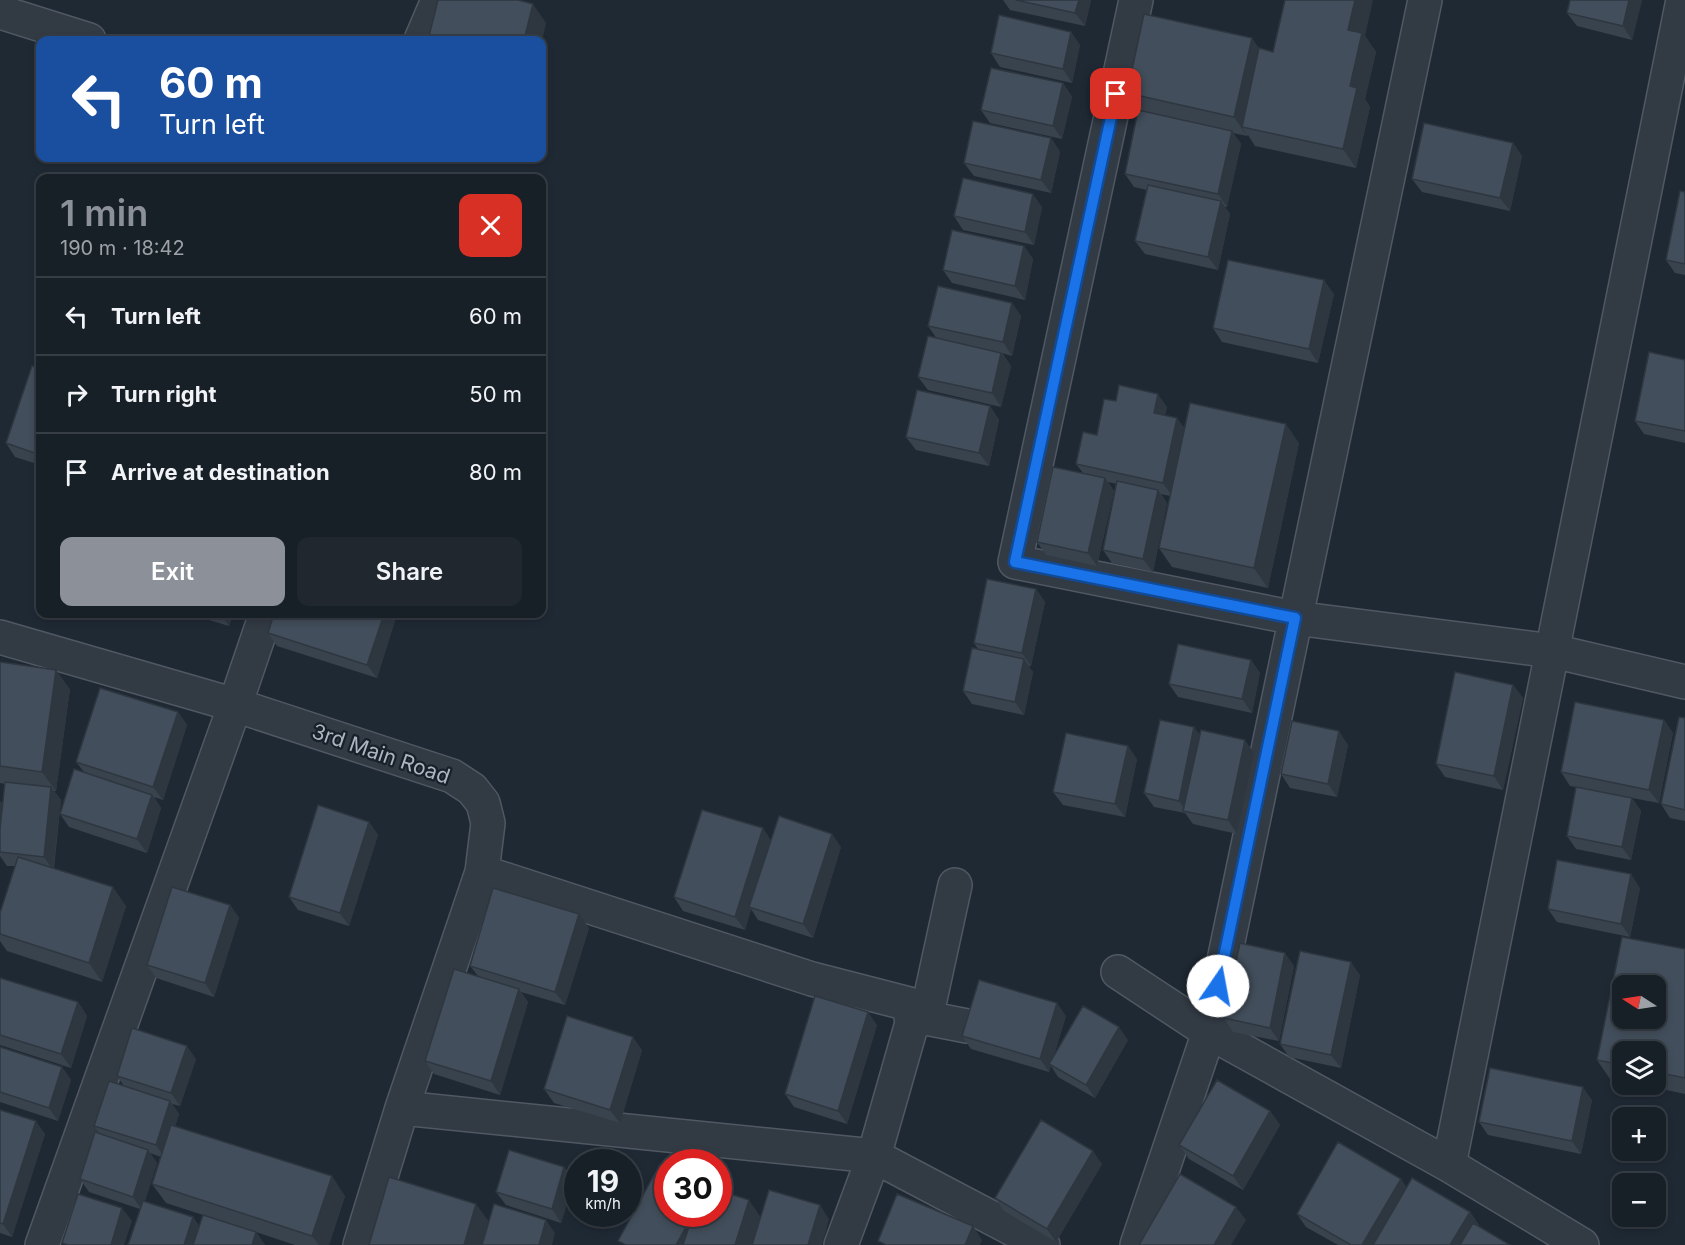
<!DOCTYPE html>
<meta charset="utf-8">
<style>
:root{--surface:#171f27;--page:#20272f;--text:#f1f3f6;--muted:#9ea2a7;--line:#363d44;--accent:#8c9099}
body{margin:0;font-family:Inter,sans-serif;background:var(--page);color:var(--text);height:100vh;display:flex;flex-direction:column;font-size:22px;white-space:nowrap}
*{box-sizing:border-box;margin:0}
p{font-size:20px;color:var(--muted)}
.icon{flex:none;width:33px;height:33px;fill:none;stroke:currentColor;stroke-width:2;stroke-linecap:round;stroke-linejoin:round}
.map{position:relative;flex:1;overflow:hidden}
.panel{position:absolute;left:36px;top:174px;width:510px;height:444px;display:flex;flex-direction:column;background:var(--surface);border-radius:12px;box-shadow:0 3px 9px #0003,0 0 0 2px var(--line)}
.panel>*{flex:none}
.guide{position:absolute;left:36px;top:36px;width:510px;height:126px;border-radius:12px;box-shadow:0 3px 9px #0003,0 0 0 2px var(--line);background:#1a4fa0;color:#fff;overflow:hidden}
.needle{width:39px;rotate:282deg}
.buttons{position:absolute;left:1612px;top:975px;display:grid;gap:12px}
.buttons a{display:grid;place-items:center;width:54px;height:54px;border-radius:12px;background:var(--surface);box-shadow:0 3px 9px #0003,0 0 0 2px var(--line);font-size:30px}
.speed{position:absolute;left:564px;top:1149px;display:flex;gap:12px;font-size:30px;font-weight:700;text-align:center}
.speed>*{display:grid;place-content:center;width:78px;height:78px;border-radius:50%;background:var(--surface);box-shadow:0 3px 9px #0003,0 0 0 2px var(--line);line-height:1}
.speed small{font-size:15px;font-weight:400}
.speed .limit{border:9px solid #d22;background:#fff;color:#111}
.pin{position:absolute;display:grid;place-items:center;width:51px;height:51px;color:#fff;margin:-26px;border-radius:12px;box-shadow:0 3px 9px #0006}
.me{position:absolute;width:66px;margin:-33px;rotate:12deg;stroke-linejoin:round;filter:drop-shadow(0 0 4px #0008)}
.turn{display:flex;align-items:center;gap:21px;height:126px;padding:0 24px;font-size:27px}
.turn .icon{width:78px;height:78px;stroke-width:2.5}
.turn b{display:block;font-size:42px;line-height:51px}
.round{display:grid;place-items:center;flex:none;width:63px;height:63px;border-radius:12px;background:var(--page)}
.head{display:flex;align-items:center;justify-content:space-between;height:102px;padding:0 24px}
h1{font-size:36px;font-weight:600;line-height:45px;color:var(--accent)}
.cta{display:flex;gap:12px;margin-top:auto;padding:12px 24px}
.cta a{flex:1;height:69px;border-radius:12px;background:var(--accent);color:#fff;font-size:24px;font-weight:600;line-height:69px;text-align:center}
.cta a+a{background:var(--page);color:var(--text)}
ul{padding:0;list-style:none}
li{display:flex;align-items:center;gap:18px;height:78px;padding:0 24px;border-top:2px solid var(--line)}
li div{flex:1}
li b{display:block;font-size:22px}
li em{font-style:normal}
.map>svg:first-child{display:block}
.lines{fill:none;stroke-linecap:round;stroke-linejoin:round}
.street-casing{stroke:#505863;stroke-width:36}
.street{stroke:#323a44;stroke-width:33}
.wall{fill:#39434e;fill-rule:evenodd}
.shaded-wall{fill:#2e3740}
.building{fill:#424e5b;stroke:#2e3740;stroke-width:1.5;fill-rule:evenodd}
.route-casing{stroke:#114b97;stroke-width:15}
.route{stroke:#1a73e8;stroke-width:10}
.labels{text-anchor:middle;stroke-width:4.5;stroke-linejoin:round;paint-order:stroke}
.street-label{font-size:21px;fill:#acb5c2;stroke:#182029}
</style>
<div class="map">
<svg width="1685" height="1245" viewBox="0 0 1685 1245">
<rect width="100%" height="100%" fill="#1f2934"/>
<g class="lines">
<!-- street casing -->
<g class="street-casing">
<path id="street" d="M 1136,0 L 1015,562 L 1295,618 L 1553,651 L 1685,682
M 1425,0 L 1209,1032 L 1449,1165 L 1582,1245
M 0,12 L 89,40
M 421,40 L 438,0
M 0,637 L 235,705 L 452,776 L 472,789 L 483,803 L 488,823 L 482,872 L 402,1108 L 360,1245
M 482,872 L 812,979 L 909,1004 L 912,1023 L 874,1156 L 841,1245
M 1118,972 L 1209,1032 L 1137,1245
M 926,1018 L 955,885
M 912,1023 L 926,1018 L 967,1026
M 402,1108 L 874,1156 L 1043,1245
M 1449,1165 L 1683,0
M 42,1245 L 235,705 L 266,614"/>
</g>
<!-- street -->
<use href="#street" class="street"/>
</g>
<!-- wall -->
<path class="wall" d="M 1003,0 L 1091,0 L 1085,26 L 1010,10 Z
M 1642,0 L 1632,40 L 1577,26 L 1567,13 Z
M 1071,32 L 1080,45 L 1072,83 L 1000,67 L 991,53 Z
M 1365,36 L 1376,52 L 1365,99 L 1370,107 L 1356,168 L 1255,146 L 1248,135 L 1247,136 L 1233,133 L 1241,144 L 1227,207 L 1225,207 L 1230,214 L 1218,270 L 1145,254 L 1135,241 L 1147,190 L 1134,187 L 1125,174 L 1139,110 L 1127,93 L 1259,48 L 1273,52 Z
M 1063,83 L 1072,97 L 1062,139 L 990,123 L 981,110 Z
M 1051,138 L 1060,152 L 1051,193 L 974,176 L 964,163 Z
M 1513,143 L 1522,156 L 1510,211 L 1422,192 L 1412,179 Z
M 1685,192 L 1685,275 L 1675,273 L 1666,260 Z
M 1042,207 L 1034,245 L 963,230 L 954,216 Z
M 1024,246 L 1033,259 L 1025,300 L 952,283 L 943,270 Z
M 1334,294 L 1318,363 L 1222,342 L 1213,328 Z
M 1012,303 L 1021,316 L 1012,356 L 1002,353 L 1011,366 L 1001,407 L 928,390 L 918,377 L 937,339 L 928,326 Z
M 1685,360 L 1685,443 L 1644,434 L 1635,421 Z
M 40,368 L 40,465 L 15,457 L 6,443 Z
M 1116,401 L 1167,407 L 1165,415 L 1185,429 L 1299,443 L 1268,588 L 1172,567 L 1159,548 L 1170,496 L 1161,494 L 1167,503 L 1153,572 L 1112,563 L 1103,550 L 1117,484 L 1108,482 L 1114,491 L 1097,566 L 1046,555 L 1037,542 L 1083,473 L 1076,464 L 1097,435 Z
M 990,406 L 999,420 L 989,466 L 916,450 L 906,437 Z
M 1036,589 L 1045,602 L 1031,666 L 1028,666 L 1033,672 L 1024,715 L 972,704 L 963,691 L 978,649 L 974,643 Z
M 189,614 L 233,614 L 229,626 Z
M 397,614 L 377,678 L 277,646 L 268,633 Z
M 1251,660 L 1260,673 L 1252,713 L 1178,697 L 1169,684 Z
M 0,662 L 70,689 L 56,791 L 54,791 L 61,800 L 54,868 L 126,906 L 102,982 L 7,951 L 0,941 L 0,913 L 15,866 L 7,866 L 0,856 L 0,801 L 3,805 L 5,784 L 0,783 Z
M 1513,685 L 1523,698 L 1503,790 L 1445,777 L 1436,764 Z
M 178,712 L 187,725 L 163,800 L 154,797 L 161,808 L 147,853 L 69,827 L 60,814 L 84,772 L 76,762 Z
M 1685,718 L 1685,821 L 1670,818 L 1661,804 Z
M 1664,720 L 1673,733 L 1659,803 L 1632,798 L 1641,811 L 1631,860 L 1576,849 L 1567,836 L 1576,787 L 1570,786 L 1561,772 Z
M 1200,734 L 1254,753 L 1237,834 L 1193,824 L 1185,813 L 1154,807 L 1144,793 Z
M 1348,745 L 1337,797 L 1290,788 L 1281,774 Z
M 1137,759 L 1125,817 L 1063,805 L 1053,792 Z
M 369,822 L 378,835 L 349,926 L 298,910 L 289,897 Z
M 771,840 L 841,847 L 813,938 L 758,920 L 751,909 L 745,930 L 683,911 L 674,897 Z
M 1640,888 L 1630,937 L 1557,922 L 1548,909 Z
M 230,905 L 239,918 L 214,997 L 156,978 L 147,965 Z
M 589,928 L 565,1005 L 521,992 L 528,1002 L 500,1095 L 434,1074 L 425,1061 L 478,976 L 470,966 Z
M 1685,949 L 1685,1094 L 1639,1084 L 1656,1084 L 1656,1052 L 1623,1052 L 1623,1081 L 1610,1079 L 1597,1060 Z
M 1294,966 L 1279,1041 L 1233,1032 L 1224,1018 Z
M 1360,975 L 1341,1068 L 1289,1057 L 1280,1044 Z
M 0,978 L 78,1002 L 87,1016 L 71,1068 L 0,1045 Z
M 1066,1016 L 1054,1055 L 1128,1040 L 1095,1098 L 1058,1077 L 1051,1066 L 1049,1072 L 971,1049 L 962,1036 Z
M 877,1025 L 847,1124 L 794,1107 L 785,1094 Z
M 0,1047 L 62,1067 L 71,1080 L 58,1121 L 0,1102 Z
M 642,1050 L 620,1123 L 554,1103 L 544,1089 Z
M 196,1059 L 180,1106 L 172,1104 L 179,1114 L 175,1126 L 345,1196 L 329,1245 L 295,1245 L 256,1232 L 265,1245 L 140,1209 L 89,1192 L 80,1179 L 101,1134 L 94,1126 L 124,1086 L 117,1076 ZM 150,1153 L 161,1157 L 152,1184 L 166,1203 L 203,1215 L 199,1226 L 193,1217 L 145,1201 L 157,1163 Z
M 1592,1100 L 1581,1154 L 1488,1135 L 1479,1122 Z
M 0,1110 L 45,1134 L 12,1237 L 0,1233 Z
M 1270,1111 L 1280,1125 L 1243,1190 L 1189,1159 L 1179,1145 Z
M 1102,1164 L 1056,1242 L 1004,1211 L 995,1198 Z
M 564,1167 L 574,1181 L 561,1223 L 506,1205 L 496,1192 Z
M 1407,1187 L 1470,1212 L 1479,1225 L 1478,1226 L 1510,1245 L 1338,1245 L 1306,1227 L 1297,1214 Z"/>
<!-- shaded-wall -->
<path class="shaded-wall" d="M 1079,0 L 1091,0 L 1085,26 L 1075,13 Z
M 1355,0 L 1373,0 L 1365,36 L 1376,52 L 1365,99 L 1370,107 L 1356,168 L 1343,149 L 1350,86 L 1348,30 Z
M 1629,0 L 1642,0 L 1632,40 L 1623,26 Z
M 533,4 L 546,23 L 542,42 L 542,40 L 524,40 Z
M 1071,32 L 1080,45 L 1072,83 L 1063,69 Z
M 1252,38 L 1265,57 L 1242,127 L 1247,136 L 1234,117 Z
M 1063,83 L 1072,97 L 1062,139 L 1053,126 Z
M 1232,131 L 1241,144 L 1227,207 L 1218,194 Z
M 1051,138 L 1060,152 L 1051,193 L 1041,180 Z
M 1513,143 L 1522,156 L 1510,211 L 1500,198 Z
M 1033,194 L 1042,207 L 1034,245 L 1025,232 Z
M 1221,201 L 1230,214 L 1218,270 L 1208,257 Z
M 1024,246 L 1033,259 L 1025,300 L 1015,286 Z
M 1324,280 L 1334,294 L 1318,363 L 1309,349 Z
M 1012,303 L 1021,316 L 1012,356 L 1003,342 Z
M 1001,353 L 1011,366 L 1001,407 L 992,393 Z
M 1158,394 L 1167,407 L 1163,426 L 1154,413 Z
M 990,406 L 999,420 L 989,466 L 979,453 Z
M 1177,418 L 1187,431 L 1172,496 L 1163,483 Z
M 1286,424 L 1299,443 L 1268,588 L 1254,568 Z
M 1105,478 L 1114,491 L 1097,566 L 1088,553 Z
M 1158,490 L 1167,503 L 1153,572 L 1143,559 Z
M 1036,589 L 1045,602 L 1031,666 L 1022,653 Z
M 220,614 L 233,614 L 229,626 Z
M 384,614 L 397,614 L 377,678 L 367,665 Z
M 1024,659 L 1033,672 L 1024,715 L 1015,702 Z
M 1251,660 L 1260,673 L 1252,713 L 1242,699 Z
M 56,670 L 70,689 L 56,791 L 42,772 Z
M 1513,685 L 1523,698 L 1503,790 L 1494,776 Z
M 178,712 L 187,725 L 163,800 L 153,787 Z
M 1664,720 L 1673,733 L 1659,803 L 1649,790 Z
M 1194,727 L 1204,740 L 1187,812 L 1179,801 Z
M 1339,731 L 1348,745 L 1337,797 L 1328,784 Z
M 1245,740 L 1254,753 L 1237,834 L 1228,820 Z
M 1128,746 L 1137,759 L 1125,817 L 1115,804 Z
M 51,787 L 61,800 L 53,870 L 44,857 Z
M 152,795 L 161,808 L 147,853 L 137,839 Z
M 1632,798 L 1641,811 L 1631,860 L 1622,847 Z
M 0,801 L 5,808 L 0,845 Z
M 369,822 L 378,835 L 349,926 L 340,913 Z
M 763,828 L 772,842 L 749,907 L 751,909 L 745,930 L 735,917 Z
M 832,834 L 841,847 L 813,938 L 803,924 Z
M 1631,874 L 1640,888 L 1630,937 L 1621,924 Z
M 113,887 L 126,906 L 102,982 L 89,963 Z
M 230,905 L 239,918 L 214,997 L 205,983 Z
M 579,914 L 589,928 L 565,1005 L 555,992 Z
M 1285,953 L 1294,966 L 1279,1041 L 1270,1028 Z
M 1351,962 L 1360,975 L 1341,1068 L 1331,1055 Z
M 519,989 L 528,1002 L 500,1095 L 491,1081 Z
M 78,1002 L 87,1016 L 71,1068 L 61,1054 Z
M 1057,1003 L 1066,1016 L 1051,1065 L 1049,1064 L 1051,1066 L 1049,1072 L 1040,1059 Z
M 868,1012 L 877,1025 L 847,1124 L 838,1111 Z
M 1119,1027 L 1128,1040 L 1095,1098 L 1086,1085 Z
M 633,1037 L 642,1050 L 620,1123 L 610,1110 Z
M 187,1046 L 196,1059 L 180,1106 L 171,1093 Z
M 62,1067 L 71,1080 L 58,1121 L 49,1108 Z
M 1583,1087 L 1592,1100 L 1581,1154 L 1572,1141 Z
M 170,1101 L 179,1114 L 165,1158 L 156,1145 Z
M 1270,1111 L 1280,1125 L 1243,1190 L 1233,1176 Z
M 36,1121 L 45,1134 L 12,1237 L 3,1224 Z
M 148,1150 L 157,1163 L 142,1210 L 133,1197 Z
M 1093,1151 L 1102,1164 L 1056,1242 L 1047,1229 Z
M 564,1167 L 574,1181 L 561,1223 L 552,1209 Z
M 332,1176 L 345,1196 L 329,1245 L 319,1245 L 312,1236 Z
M 1401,1179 L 1410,1192 L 1379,1245 L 1362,1245 Z
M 749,1200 L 762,1219 L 755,1245 L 735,1245 Z
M 476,1204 L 490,1223 L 483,1245 L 464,1245 Z
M 820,1205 L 829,1219 L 822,1245 L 808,1245 Z
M 1236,1207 L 1246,1220 L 1231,1245 L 1214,1245 Z
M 122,1208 L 132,1221 L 124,1245 L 111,1245 Z
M 1470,1212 L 1479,1225 L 1467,1245 L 1450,1245 Z
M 693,1214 L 692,1245 L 676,1245 Z
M 193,1217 L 202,1230 L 197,1245 L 184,1245 Z
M 546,1220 L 555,1233 L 552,1245 L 539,1245 Z
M 973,1226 L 982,1240 L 980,1245 L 965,1245 Z
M 256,1232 L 265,1245 L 252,1245 Z"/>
<!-- building -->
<path class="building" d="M 438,0 L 518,0 L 533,4 L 524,40 L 428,40 Z
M 1016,0 L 1079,0 L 1075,13 Z
M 1285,0 L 1355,0 L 1348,30 L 1362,33 L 1350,86 L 1357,88 L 1343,149 L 1242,127 L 1259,48 L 1273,52 Z
M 1570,0 L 1629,0 L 1623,26 L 1567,13 Z
M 1144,14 L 1252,38 L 1234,117 L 1127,93 Z
M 999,15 L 1071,32 L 1063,69 L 991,53 Z
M 991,68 L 1063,83 L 1053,126 L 981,110 Z
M 1138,110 L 1232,131 L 1218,194 L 1125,174 Z
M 973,121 L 1051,138 L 1041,180 L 964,163 Z
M 1424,123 L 1513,143 L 1500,198 L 1412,179 Z
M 963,178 L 1033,194 L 1025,232 L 954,216 Z
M 1148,185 L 1221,201 L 1208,257 L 1135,241 Z
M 1680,191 L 1685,192 L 1685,264 L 1666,260 Z
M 952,230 L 1024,246 L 1015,286 L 943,270 Z
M 1228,260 L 1324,280 L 1309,349 L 1213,328 Z
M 938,286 L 1012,303 L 1003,342 L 928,326 Z
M 928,336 L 1001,353 L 992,393 L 918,377 Z
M 1649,352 L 1685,360 L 1685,431 L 1635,421 Z
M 32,366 L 40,368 L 40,455 L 6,443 Z
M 1119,385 L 1158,394 L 1154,413 L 1177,418 L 1163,483 L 1076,464 L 1083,432 L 1097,435 L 1104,399 L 1116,401 Z
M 917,390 L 990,406 L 979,453 L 906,437 Z
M 1190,403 L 1286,424 L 1254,568 L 1159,548 Z
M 1053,467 L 1105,478 L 1088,553 L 1037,542 Z
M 1117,481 L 1158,490 L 1143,559 L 1103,550 Z
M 987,579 L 1036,589 L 1022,653 L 974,643 Z
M 274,614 L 384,614 L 367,665 L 268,633 Z
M 1178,644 L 1251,660 L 1242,699 L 1169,684 Z
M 972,648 L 1024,659 L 1015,702 L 963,691 Z
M 0,662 L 56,670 L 42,772 L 0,766 Z
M 1455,672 L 1513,685 L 1494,776 L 1436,764 Z
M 100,688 L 178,712 L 153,787 L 76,762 Z
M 1575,702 L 1664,720 L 1649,790 L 1561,772 Z
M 1679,717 L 1685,718 L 1685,810 L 1661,804 Z
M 1160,720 L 1194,727 L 1179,801 L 1144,793 Z
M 1292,721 L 1339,731 L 1328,784 L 1281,774 Z
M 1201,730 L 1245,740 L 1228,820 L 1183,811 Z
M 1066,733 L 1128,746 L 1115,804 L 1053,792 Z
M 74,769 L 152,795 L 137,839 L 60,814 Z
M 5,782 L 51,787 L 44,857 L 0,852 L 0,829 Z
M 1576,787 L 1632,798 L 1622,847 L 1567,836 Z
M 318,805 L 369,822 L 340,913 L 289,897 Z
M 702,810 L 763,828 L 735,917 L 674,897 Z
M 779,816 L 832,834 L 803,924 L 749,907 Z
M 18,857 L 113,887 L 89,963 L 0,934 L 0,913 Z
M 1557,860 L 1631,874 L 1621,924 L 1548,909 Z
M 172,887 L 230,905 L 205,983 L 147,965 Z
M 493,888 L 579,914 L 555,992 L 470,966 Z
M 1622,937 L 1685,949 L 1685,1078 L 1656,1072 L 1656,1052 L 1623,1052 L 1623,1065 L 1597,1060 ZM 1623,986 L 1656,986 L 1656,1018 L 1623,1018 Z
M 1240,943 L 1285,953 L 1270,1028 L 1224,1018 Z
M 1300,951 L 1351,962 L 1331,1055 L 1280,1044 Z
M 454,969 L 519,989 L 491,1081 L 425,1061 Z
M 0,978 L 78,1002 L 61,1054 L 0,1035 Z
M 979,980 L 1057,1003 L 1040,1059 L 962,1036 Z
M 815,996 L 868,1012 L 838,1111 L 785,1094 Z
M 1083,1006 L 1119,1027 L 1086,1085 L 1049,1064 Z
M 567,1016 L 633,1037 L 610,1110 L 544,1089 Z
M 132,1028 L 187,1046 L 171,1093 L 117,1076 Z
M 0,1047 L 62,1067 L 49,1108 L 0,1092 Z
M 1490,1068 L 1583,1087 L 1572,1141 L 1479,1122 Z
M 1217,1080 L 1270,1111 L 1233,1176 L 1179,1145 Z
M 109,1081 L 170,1101 L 156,1145 L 94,1126 Z
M 0,1110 L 36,1121 L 3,1224 L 0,1223 Z
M 1041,1120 L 1093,1151 L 1047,1229 L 995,1198 Z
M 171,1125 L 332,1176 L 312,1236 L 152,1184 Z
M 95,1132 L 148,1150 L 133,1197 L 80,1179 Z
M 1338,1142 L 1401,1179 L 1362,1245 L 1351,1245 L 1297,1214 Z
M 509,1150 L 564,1167 L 552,1209 L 496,1192 Z
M 1180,1174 L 1236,1207 L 1214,1245 L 1139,1245 Z
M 654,1175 L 668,1182 L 668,1214 L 693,1214 L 676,1245 L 626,1245 L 618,1241 Z
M 389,1177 L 476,1204 L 464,1245 L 369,1245 Z
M 1412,1178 L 1470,1212 L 1450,1245 L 1373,1245 Z
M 718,1190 L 749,1200 L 735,1245 L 683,1245 L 693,1214 L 718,1214 Z
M 769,1190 L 820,1205 L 808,1245 L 752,1245 Z
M 78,1194 L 122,1208 L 111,1245 L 68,1245 L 62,1243 Z
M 897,1194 L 973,1226 L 965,1245 L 886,1245 L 878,1241 Z
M 143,1201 L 193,1217 L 184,1245 L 128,1245 Z
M 494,1204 L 546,1220 L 539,1245 L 482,1245 Z
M 203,1215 L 256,1232 L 252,1245 L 193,1245 Z
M 1473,1223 L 1510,1245 L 1460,1245 Z"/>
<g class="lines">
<!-- route casing -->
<g class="route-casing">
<path id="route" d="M 1116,94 L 1015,562 L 1295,618 L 1218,986"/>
</g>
<!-- route -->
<use href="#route" class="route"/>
</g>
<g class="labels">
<!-- street labels -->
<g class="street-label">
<text transform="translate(381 754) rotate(19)" y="7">3rd Main Road</text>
</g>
</g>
</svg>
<div class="buttons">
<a><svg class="needle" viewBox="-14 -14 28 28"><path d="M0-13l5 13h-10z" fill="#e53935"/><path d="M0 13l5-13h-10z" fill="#9ea2a7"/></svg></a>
<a><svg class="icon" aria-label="layers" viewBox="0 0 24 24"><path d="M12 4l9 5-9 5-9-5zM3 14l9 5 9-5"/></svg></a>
<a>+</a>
<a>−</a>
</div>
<div class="speed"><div>19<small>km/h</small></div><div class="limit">30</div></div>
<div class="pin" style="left:1116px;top:94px;background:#d93025"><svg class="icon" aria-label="arrive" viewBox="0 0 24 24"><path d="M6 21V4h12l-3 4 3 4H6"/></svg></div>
<svg class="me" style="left:1218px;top:986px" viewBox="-20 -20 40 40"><circle r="19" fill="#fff"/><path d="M0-13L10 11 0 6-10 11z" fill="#1a73e8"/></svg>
<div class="guide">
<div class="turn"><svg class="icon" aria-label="left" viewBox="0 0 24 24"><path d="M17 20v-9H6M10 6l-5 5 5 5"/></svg><div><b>60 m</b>Turn left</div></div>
</div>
<section class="panel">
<div class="head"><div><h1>1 min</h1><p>190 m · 18:42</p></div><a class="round" style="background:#d93025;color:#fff"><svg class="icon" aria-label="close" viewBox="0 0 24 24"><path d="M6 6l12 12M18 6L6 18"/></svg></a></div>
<ul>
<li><svg class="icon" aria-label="left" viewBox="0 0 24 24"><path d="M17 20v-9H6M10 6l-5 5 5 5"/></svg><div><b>Turn left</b></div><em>60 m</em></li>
<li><svg class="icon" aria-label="right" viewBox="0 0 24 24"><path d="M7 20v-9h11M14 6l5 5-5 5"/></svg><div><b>Turn right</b></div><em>50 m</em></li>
<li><svg class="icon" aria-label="arrive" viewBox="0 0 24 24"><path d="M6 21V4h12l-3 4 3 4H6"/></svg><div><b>Arrive at destination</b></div><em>80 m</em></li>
</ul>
<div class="cta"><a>Exit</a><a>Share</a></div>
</section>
</div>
